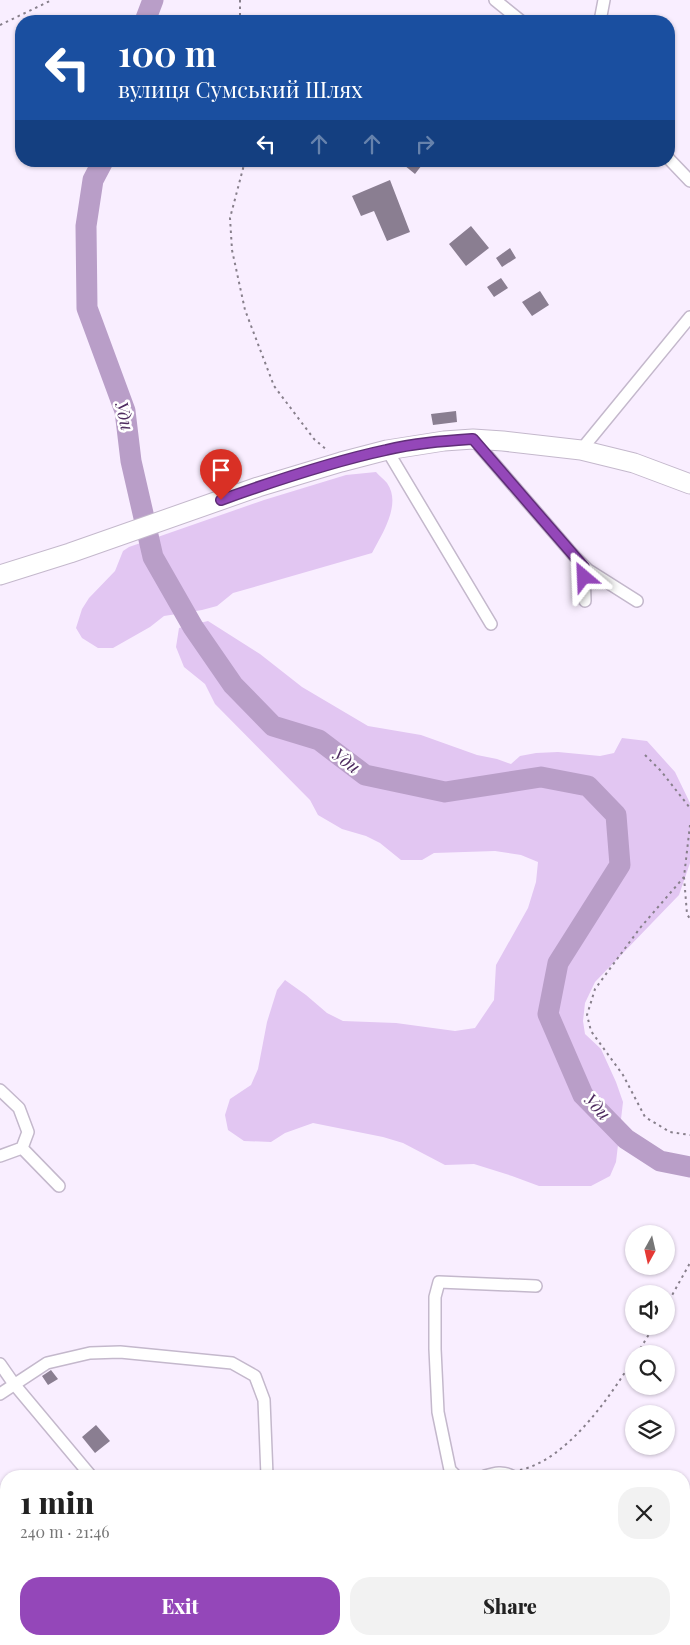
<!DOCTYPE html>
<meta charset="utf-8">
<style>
:root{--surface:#fff;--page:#f2f2f2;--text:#222;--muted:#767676;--accent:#9447b9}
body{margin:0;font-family:"Playfair Display",serif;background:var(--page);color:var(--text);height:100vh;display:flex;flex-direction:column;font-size:19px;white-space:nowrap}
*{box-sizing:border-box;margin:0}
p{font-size:16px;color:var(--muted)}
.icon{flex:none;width:28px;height:28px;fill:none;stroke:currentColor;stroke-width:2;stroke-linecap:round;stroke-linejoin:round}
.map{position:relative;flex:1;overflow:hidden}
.panel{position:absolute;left:0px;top:1470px;width:690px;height:175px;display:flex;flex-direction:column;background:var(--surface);border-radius:20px 20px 0 0;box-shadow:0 1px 4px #0004}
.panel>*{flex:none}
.banner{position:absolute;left:15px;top:15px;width:660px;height:152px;border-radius:20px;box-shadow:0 1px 4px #0004;background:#1a4fa0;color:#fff;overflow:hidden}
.needle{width:32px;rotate:188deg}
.fabs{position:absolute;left:625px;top:1225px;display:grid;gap:10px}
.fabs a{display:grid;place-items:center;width:50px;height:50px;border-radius:50%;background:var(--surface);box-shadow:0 1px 4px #0004;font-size:25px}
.pin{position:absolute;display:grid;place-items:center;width:42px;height:42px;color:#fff;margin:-51px -21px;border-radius:50% 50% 50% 0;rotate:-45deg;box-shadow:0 0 5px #0007}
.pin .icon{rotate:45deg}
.me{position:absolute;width:55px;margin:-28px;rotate:334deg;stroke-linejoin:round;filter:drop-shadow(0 0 4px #0008)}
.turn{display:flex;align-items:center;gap:18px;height:105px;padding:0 20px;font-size:22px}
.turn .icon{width:65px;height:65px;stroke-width:2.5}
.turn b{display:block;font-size:35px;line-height:42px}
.lanes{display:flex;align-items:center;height:48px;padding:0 20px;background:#0003;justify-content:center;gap:25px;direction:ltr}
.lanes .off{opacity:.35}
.round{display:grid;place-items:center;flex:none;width:52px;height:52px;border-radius:20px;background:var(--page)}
.headline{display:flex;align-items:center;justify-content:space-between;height:85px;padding:0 20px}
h1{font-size:30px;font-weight:800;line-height:38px}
.primary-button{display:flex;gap:10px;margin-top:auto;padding:10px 20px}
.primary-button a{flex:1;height:58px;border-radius:20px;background:var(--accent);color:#fff;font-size:20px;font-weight:800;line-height:58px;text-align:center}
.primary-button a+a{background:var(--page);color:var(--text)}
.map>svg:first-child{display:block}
.green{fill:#e2c6f2}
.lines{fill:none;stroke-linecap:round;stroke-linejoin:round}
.river{stroke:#b99ec8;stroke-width:21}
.building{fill:#8a7e91}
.minor-casing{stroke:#c4b8cc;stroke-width:14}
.primary-casing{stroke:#c4b8cc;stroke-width:21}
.path{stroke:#877f8b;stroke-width:2;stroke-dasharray:2.5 4;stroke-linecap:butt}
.minor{stroke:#fff;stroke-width:11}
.primary{stroke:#fff;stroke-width:19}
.route-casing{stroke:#602e78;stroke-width:12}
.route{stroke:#9447b9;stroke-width:9}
.labels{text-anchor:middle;stroke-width:5;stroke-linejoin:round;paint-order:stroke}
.water-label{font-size:18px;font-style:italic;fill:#4e2b60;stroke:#fff}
</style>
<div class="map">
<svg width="690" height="1645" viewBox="0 0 690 1645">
<rect width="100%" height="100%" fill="#f9eeff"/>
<!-- green -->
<path class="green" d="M 376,472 C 379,476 384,479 387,483 C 402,504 382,534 372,553 L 233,593 L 217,606 L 202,610 L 164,616 L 150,627 L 113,648 L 98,648 L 82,638 L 76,628 L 82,609 L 89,598 L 115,571 L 123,551 L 129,547 L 264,500 L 346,475 Z
M 208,621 L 260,654 L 302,687 L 368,726 L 421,735 L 477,755 L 497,759 L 511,764 L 520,756 L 536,753 L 558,752 L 600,756 L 614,753 L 622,738 L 647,741 L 675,772 L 690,803 L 690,863 L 679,895 L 595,982 L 585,1003 L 583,1021 L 585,1034 L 601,1049 L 616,1082 L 623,1102 L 616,1162 L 610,1176 L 591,1186 L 539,1186 L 512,1176 L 474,1164 L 445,1165 L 403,1143 L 383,1137 L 313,1123 L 285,1133 L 271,1142 L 244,1141 L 228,1130 L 225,1115 L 230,1099 L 251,1085 L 258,1069 L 267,1022 L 277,990 L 285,980 L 306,995 L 327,1013 L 343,1021 L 396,1023 L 455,1031 L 475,1028 L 494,1000 L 496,965 L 528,908 L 536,882 L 538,862 L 521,855 L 495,851 L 434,853 L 422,860 L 401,860 L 380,843 L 366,836 L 342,829 L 318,815 L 310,800 L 215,704 L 205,684 L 184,667 L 176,647 L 179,628 Z"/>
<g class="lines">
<!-- river -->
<path class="river" d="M 145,21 L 153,0
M 103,161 L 93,180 L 86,226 L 87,308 L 125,411 L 131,461 L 153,557 L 193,627 L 233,685 L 273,726 L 319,740 L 365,775 L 445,792 L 541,777 L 588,786 L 616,815 L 620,865 L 558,963 L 548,1014 L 583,1095 L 626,1139 L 660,1161 L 690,1167"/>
</g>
<!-- building -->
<path class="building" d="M 399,161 L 425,161 L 415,174 Z
M 390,180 L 410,232 L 387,241 L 374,211 L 361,216 L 352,196 Z
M 471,226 L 489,248 L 466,266 L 449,244 Z
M 510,248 L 516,258 L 502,267 L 496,258 Z
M 501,278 L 508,288 L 494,297 L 487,287 Z
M 540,291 L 549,305 L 532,316 L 522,302 Z
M 456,411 L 457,422 L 433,425 L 431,414 Z
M 51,1370 L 58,1379 L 48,1385 L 42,1376 Z
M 96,1425 L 110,1441 L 95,1453 L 82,1437 Z"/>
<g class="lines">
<!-- minor casing -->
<g class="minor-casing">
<path id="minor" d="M 495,0 L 521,21
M 600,21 L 604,0
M 669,159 L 690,181
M 473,439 L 576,558 L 588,570 L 637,601
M 387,450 L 491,624
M 581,450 L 690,317
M 584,567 L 585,601
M 0,1090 L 19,1108 L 28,1132 L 22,1148 L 59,1186
M 0,1156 L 22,1148
M 0,1364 L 14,1384 L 91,1476
M 0,1394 L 47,1363 L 90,1353 L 120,1352 L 232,1363 L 255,1376 L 264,1400 L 267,1476
M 456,1476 L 450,1470 L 438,1412 L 435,1349 L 435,1297 L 439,1282 L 536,1286
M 485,1476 C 495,1473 503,1471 512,1476
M 683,1639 L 690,1644
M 219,1645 L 230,1639
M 645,1645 L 649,1639"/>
</g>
<!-- primary casing -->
<g class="primary-casing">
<path id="primary" d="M 0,575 L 70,553 L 258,487 L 341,462 L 387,450 L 444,441 L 473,439 L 503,441 L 581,450 L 634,463 L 690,484"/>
</g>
<!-- path -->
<path class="path" d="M 240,0 L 240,21
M 0,25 L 52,0
M 245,161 L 230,218 L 232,250 L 245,310 L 274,386 L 314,439 L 328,451
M 645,755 L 661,771 L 690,808
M 690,825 L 684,877 L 640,928 L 595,989 L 587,1015 L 591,1031 L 623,1075 L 645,1117 L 670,1132 L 690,1135
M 684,877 L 687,914 L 690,919
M 666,1306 L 690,1263
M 637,1354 L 654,1326
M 520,1470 C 567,1460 610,1397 634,1358"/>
<!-- minor -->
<use href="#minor" class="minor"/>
<!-- primary -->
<use href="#primary" class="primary"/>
</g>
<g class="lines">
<!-- route casing -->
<g class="route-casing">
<path id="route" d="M 221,500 C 274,481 330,462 386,450 C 414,443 444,441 473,439 L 576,558 L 584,567 L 584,577"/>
</g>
<!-- route -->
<use href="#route" class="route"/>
</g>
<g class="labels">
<!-- water labels -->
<g class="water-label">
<text transform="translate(124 416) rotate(77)" y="6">Уди</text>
<text transform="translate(346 761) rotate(37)" y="6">Уди</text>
<text transform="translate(597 1107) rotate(48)" y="6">Уди</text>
</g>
</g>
</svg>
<div class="fabs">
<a><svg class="needle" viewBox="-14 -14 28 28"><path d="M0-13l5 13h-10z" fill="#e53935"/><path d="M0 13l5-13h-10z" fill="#767676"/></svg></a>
<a><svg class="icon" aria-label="sound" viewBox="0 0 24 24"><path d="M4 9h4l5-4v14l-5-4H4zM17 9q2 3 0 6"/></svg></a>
<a><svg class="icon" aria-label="search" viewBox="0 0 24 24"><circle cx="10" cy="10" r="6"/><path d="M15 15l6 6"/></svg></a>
<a><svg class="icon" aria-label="layers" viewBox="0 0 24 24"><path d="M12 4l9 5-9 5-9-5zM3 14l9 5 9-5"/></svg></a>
</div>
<div class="pin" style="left:221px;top:500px;background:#d93025"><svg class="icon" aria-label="arrive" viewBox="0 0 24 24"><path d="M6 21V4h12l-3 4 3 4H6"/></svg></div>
<svg class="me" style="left:584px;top:577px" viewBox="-20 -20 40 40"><path d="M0-17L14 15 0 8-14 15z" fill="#9447b9" stroke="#fff" stroke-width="4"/></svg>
<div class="banner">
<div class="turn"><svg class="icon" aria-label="left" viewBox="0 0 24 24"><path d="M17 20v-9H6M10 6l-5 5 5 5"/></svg><div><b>100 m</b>вулиця Сумський Шлях</div></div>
<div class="lanes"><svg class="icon" aria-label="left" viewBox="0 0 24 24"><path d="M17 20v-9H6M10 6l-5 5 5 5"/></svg><svg class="icon off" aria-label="ahead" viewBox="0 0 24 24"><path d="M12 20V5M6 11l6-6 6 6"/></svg><svg class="icon off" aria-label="ahead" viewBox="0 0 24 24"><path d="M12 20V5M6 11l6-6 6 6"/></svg><svg class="icon off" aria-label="right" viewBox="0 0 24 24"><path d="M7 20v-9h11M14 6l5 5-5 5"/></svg></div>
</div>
<section class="panel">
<div class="headline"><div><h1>1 min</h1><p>240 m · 21:46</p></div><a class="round"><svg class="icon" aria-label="close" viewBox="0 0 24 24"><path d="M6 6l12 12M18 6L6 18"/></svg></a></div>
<div class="primary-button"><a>Exit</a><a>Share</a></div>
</section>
</div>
